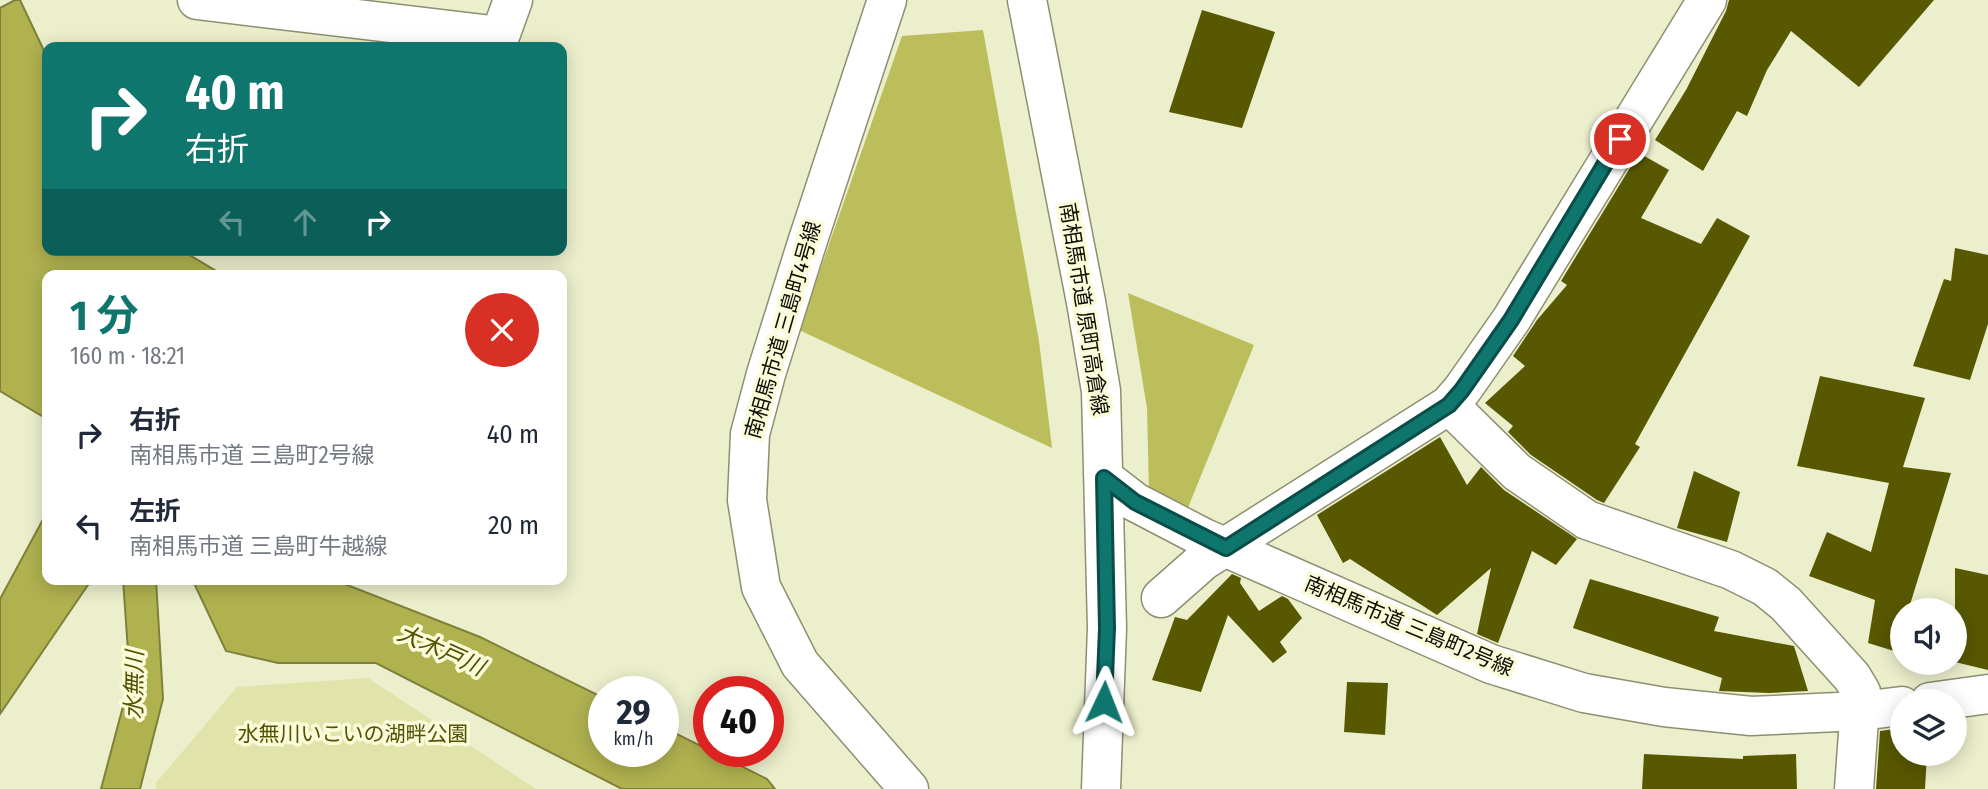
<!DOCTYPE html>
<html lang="ja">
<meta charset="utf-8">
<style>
:root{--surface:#fff;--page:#f6f6f7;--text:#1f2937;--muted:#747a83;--accent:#0f766e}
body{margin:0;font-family:"Fira Sans Condensed","Noto Sans JP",sans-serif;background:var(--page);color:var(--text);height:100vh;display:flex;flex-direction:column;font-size:26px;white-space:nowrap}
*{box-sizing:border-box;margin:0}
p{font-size:23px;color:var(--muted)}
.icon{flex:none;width:38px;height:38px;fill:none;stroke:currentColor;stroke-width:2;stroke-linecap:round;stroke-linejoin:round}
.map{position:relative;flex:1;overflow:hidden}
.panel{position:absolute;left:42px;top:270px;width:525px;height:315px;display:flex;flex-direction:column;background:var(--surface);border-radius:14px;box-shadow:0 4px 18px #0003}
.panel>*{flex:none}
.guide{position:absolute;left:42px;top:42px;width:525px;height:214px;border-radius:14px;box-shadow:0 4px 18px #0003;background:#0f766e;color:#fff;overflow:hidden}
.tools{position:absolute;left:1890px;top:598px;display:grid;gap:14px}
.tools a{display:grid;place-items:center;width:77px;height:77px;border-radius:50%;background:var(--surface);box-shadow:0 4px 18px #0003;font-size:35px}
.speed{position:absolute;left:588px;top:676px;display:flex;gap:14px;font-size:35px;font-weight:700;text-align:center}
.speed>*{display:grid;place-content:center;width:91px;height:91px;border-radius:50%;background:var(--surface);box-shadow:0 4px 18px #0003;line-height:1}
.speed small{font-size:18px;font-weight:400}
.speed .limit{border:10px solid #d22;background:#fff;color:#111}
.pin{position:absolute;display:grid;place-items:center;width:60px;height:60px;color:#fff;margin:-30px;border:4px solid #fff;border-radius:50%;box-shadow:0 2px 7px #0007}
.me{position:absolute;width:77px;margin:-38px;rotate:2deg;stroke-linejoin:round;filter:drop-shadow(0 0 5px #0008)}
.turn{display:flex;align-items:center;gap:24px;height:147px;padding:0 28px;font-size:32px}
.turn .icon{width:91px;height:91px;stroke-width:2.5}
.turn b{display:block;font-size:49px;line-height:60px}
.lanes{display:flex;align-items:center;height:66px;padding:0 28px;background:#0003;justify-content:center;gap:35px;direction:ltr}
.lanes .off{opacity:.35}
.round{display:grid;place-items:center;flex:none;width:74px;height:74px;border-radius:37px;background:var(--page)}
.overview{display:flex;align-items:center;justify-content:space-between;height:119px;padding:0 28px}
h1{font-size:42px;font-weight:700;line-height:52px;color:var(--accent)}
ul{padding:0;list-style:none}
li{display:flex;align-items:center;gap:21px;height:91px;padding:0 28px}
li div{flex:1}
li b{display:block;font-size:26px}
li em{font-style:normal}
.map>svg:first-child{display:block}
.green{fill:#e0e3aa}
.forest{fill:#bbbe5b}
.water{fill:#b0b250;stroke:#7f8039;stroke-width:2}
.building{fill:#585800}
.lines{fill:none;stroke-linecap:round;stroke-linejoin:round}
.minor-casing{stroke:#8e8f70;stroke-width:41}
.minor{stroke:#fff;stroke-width:38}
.route-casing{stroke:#0a4d48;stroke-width:18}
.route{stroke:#0f766e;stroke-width:12}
.labels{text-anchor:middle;stroke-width:7;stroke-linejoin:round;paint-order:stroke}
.street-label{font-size:21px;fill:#0d0d03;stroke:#fafcd9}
.park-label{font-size:21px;fill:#535305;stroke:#fafcd9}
.water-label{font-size:23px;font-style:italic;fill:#515203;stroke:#fafcd9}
</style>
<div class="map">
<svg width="1988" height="789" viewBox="0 0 1988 789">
<rect width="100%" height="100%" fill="#ecefcc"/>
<!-- green -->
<path class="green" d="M 368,678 L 536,789 L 156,789 L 156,783 L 237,687 Z"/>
<!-- forest -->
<path class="forest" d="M 983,30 L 1039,341 L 1052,448 L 799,330 L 902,36 Z
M 1128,293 L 1254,345 L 1187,510 L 1149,492 L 1147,408 Z"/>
<!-- water -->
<path class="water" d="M 15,0 L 20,0 L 47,57 L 47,250 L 181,250 L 223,275 L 47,275 L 47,419 L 0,391 L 0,8 Z
M 47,512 L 47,579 L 92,579 L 0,714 L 0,599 Z
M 123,579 L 156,579 L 163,699 L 140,789 L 101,789 L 130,680 Z
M 192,579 L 332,579 L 480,637 L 604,698 L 604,751 L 663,751 L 663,727 L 767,779 L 775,789 L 622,789 L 376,663 L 278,663 L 226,651 Z"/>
<!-- building -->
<path class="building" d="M 1729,0 L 1934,0 L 1859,87 L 1791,31 L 1767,70 L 1747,116 L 1737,111 L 1703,171 L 1655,140 L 1686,90 L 1726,11 Z
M 1202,10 L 1275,32 L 1242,128 L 1169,112 Z
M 1639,153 L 1669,170 L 1641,218 L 1701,244 L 1717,218 L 1750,236 L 1635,444 L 1640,447 L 1604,503 L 1597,500 L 1531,455 L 1508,432 L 1513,426 L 1485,403 L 1525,366 L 1513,356 L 1537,320 L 1567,285 L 1561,281 Z
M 1955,248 L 1988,255 L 1988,324 L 1970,380 L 1913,366 L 1944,279 L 1951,281 Z
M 1820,376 L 1925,398 L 1903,467 L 1951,473 L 1908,611 L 1902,611 L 1902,627 L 1894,651 L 1868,643 L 1875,600 L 1809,576 L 1827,532 L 1871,552 L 1889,483 L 1797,466 Z
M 1440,437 L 1467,485 L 1481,467 L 1504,490 L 1577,539 L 1556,565 L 1532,551 L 1498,643 L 1477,634 L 1491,568 L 1437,615 L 1350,559 L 1343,563 L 1317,515 Z
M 1694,471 L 1740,492 L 1727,542 L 1677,528 Z
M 1955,568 L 1988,575 L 1988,670 L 1955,662 Z
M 1232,574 L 1241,578 L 1240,583 L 1259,611 L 1282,596 L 1288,599 L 1302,618 L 1280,642 L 1287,652 L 1273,663 L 1228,615 L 1201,692 L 1152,680 L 1175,617 L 1187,620 Z
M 1590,579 L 1719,617 L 1714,631 L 1794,646 L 1808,691 L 1769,693 L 1719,691 L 1722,678 L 1573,628 Z
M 1347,682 L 1388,683 L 1385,735 L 1344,732 Z
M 1902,728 L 1902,754 L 1927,754 L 1925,789 L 1876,789 L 1880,731 Z
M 1644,754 L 1743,759 L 1743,756 L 1796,754 L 1797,789 L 1642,789 Z"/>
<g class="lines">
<!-- minor casing -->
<g class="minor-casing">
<path id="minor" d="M 197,0 L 500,36 L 513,0
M 887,0 L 807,243 L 766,374 L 750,434 L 747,500 L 761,587 L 800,664 L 909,789
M 1027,0 L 1086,302 L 1101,391 L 1107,628 L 1101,789
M 1449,405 L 1517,472 L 1587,520 L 1731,570 L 1765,587 L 1786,604 L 1852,677 L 1861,692 L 1854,789
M 1104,478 L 1135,502 L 1204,538 L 1491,664 L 1584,693 L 1664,707 L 1751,716 L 1860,711 L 1902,706
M 1161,598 L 1203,561 L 1449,405 L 1462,390 L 1511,320 L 1707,0
M 1930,702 L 1988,694"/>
</g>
<!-- minor -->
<use href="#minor" class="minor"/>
</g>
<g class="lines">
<!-- route casing -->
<g class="route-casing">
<path id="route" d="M 1104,702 L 1107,628 L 1104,478 L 1135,502 L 1226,548 L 1449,405 L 1462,390 L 1511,320 L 1620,139"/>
</g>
<!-- route -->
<use href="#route" class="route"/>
</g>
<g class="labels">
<!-- street labels -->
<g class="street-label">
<text transform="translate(1084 309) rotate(81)" y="7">南相馬市道 原町高倉線</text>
<text transform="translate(783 330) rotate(-74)" y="7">南相馬市道 三島町4号線</text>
<text transform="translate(1409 626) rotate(23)" y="7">南相馬市道 三島町2号線</text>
</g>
<!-- park labels -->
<g class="park-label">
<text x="353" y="741">水無川いこいの湖畔公園</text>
</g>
<!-- water labels -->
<g class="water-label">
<text transform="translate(441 650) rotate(24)" y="8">大木戸川</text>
<text transform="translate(134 685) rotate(-89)" y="8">水無川</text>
</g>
</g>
</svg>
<div class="tools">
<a><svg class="icon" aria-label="sound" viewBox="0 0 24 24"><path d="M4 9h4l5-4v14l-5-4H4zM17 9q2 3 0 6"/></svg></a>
<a><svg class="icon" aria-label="layers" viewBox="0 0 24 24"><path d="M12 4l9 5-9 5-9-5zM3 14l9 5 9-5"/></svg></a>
</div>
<div class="speed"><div>29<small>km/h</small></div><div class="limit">40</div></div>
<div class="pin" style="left:1620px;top:139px;background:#d93025"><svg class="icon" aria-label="arrive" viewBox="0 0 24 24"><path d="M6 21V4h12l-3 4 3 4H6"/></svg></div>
<svg class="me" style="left:1104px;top:702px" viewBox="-20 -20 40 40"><path d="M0-17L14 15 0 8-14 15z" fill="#0f766e" stroke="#fff" stroke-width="4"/></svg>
<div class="guide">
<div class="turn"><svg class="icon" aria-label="right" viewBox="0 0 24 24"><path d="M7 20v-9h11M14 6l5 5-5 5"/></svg><div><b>40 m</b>右折</div></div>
<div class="lanes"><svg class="icon off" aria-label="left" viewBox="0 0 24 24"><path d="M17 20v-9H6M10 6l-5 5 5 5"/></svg><svg class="icon off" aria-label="ahead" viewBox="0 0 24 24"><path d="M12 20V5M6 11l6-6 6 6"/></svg><svg class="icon" aria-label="right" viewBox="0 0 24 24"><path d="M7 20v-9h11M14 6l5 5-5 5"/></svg></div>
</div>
<section class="panel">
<div class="overview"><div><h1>1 分</h1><p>160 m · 18:21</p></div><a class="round" style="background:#d93025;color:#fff"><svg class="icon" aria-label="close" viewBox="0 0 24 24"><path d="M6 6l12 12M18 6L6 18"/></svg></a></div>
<ul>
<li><svg class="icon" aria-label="right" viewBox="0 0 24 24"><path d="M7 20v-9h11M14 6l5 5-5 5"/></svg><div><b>右折</b><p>南相馬市道 三島町2号線</p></div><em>40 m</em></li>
<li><svg class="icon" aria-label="left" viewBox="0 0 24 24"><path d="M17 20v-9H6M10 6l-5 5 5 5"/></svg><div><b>左折</b><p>南相馬市道 三島町牛越線</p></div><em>20 m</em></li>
</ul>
</section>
</div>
